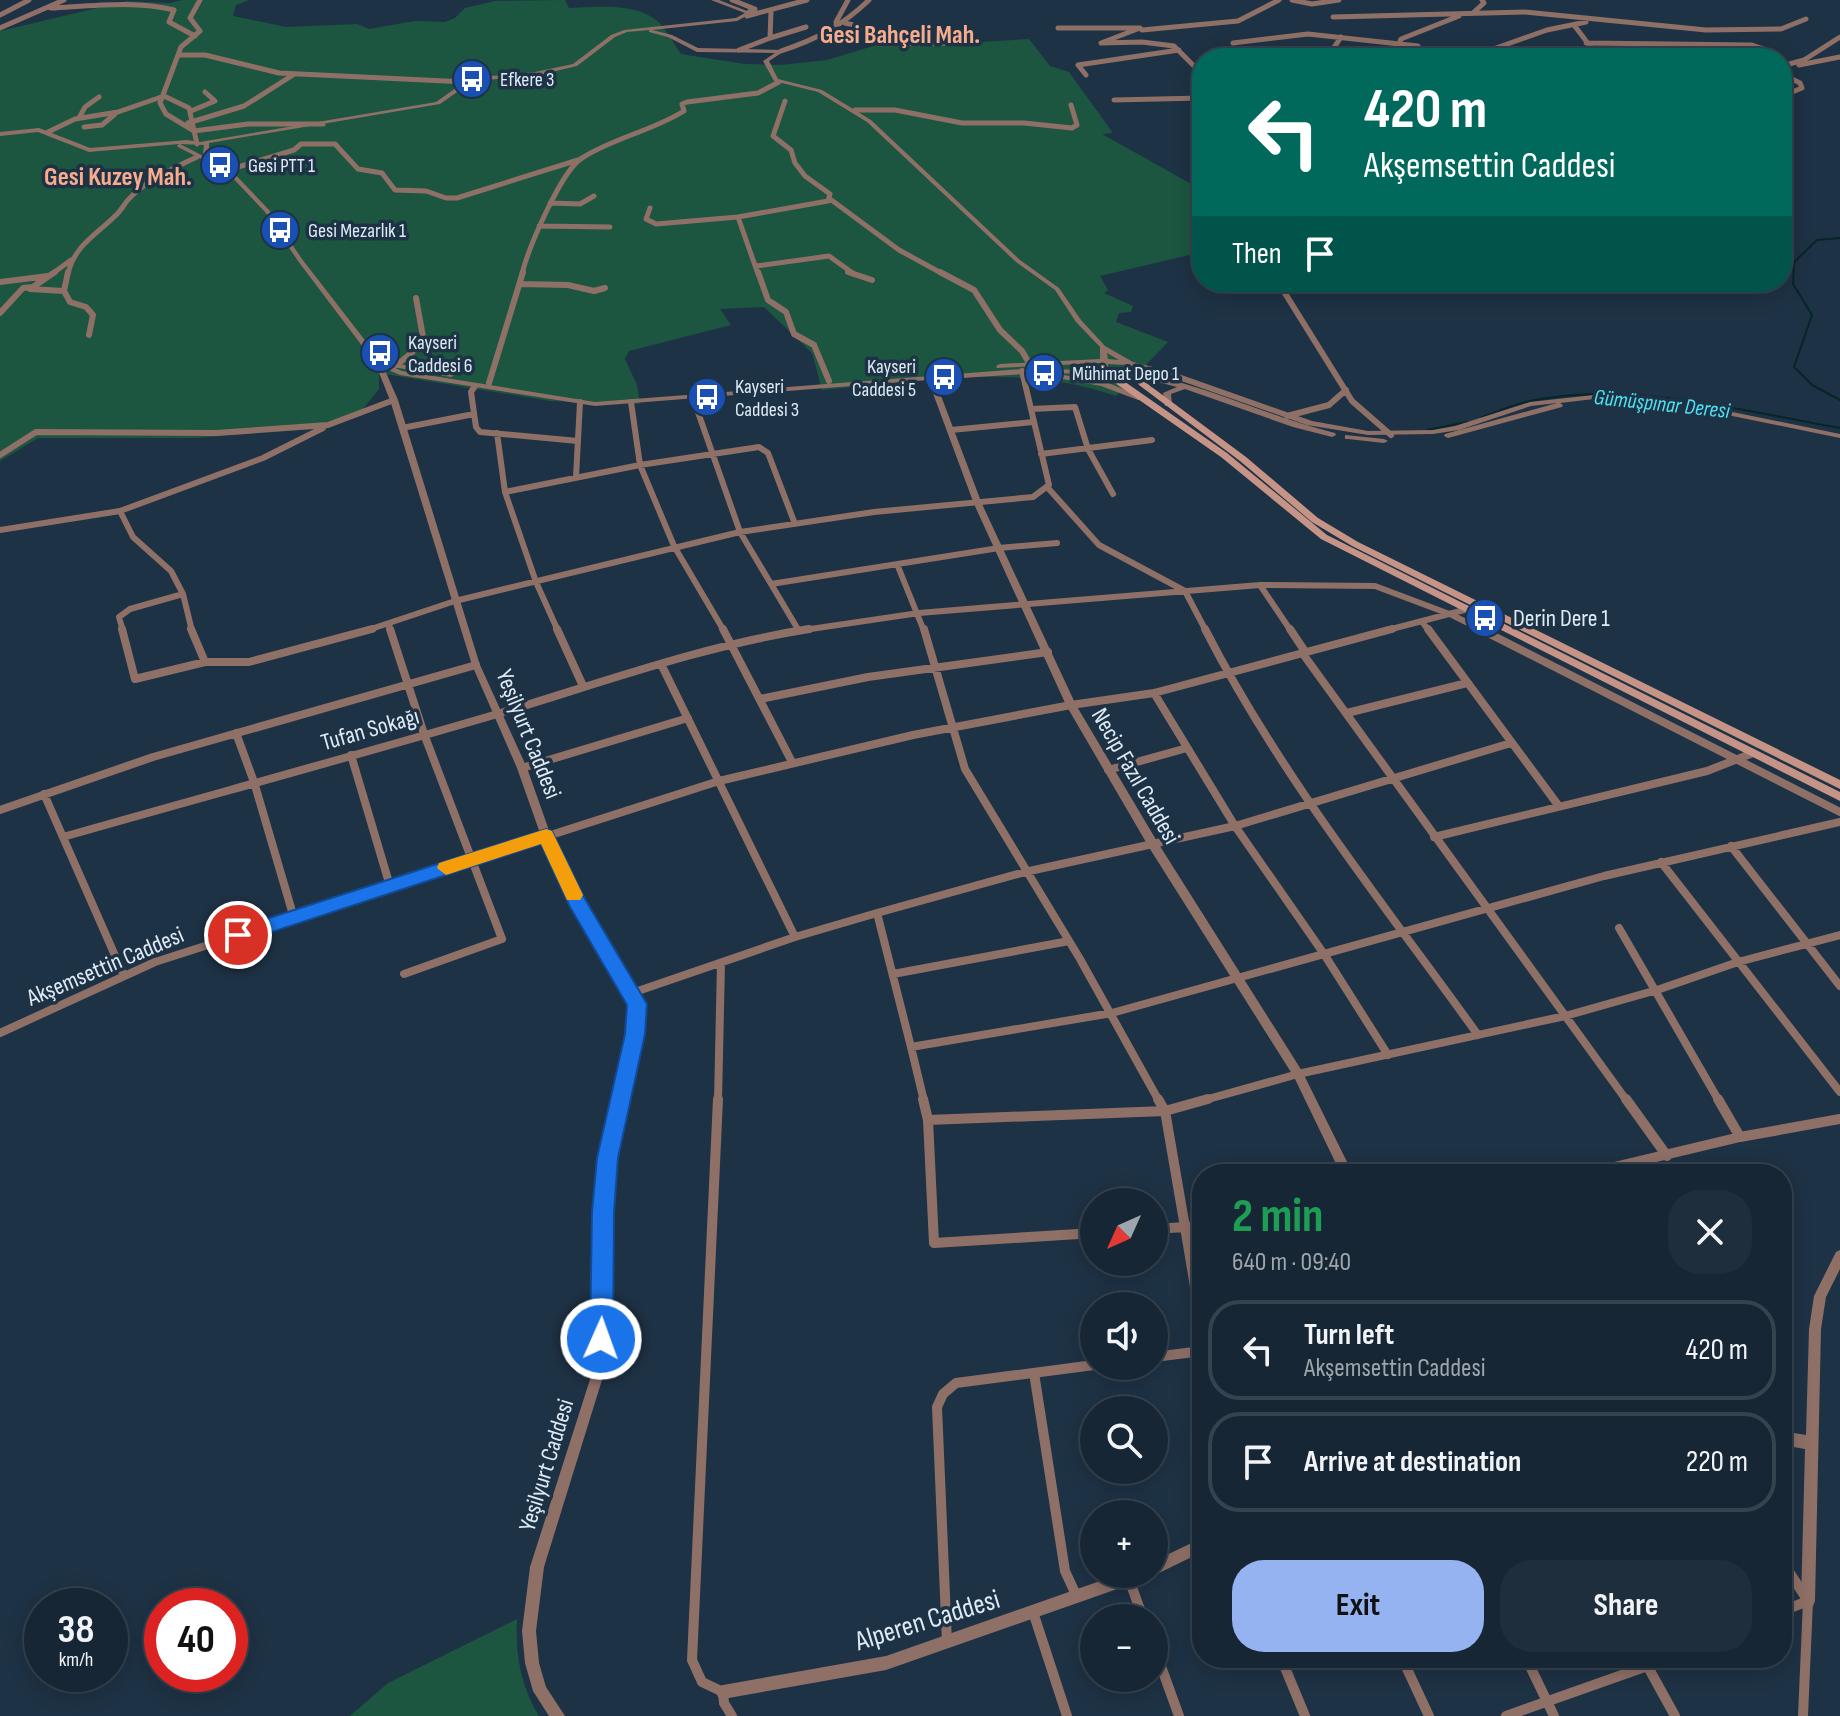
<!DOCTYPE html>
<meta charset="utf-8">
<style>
:root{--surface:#162634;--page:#1f2e3c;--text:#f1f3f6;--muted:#9ea5ac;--line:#35434f;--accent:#95b2f1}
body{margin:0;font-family:"Sofia Sans Condensed",sans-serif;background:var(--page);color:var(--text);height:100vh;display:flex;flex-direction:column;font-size:30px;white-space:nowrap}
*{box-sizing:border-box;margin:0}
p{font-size:26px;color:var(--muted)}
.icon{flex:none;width:44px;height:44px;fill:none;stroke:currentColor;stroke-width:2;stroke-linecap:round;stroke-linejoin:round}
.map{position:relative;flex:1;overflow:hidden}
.sheet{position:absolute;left:1192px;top:1164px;width:600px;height:504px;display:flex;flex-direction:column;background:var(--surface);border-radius:32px;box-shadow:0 4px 20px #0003,0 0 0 2px var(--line)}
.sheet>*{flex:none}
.banner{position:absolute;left:1192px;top:48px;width:600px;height:244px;border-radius:32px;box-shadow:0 4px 20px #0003,0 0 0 2px var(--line);background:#00695c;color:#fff;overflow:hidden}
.needle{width:52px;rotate:225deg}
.fabs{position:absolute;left:1080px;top:1188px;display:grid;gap:16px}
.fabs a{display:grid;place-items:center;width:88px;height:88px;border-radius:50%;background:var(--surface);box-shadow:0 4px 20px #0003,0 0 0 2px var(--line);font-size:40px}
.speed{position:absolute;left:24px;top:1588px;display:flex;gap:16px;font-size:40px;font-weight:700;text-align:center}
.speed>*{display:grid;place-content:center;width:104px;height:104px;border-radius:50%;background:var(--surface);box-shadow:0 4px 20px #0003,0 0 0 2px var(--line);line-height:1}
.speed small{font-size:20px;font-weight:400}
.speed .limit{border:12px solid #d22;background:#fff;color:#111}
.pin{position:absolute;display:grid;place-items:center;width:68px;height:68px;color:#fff;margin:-34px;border:4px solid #fff;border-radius:50%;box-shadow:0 2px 8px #0007}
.me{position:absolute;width:88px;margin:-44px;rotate:2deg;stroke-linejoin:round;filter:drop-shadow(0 0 6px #0008)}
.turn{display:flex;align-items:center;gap:28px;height:168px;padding:0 40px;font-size:36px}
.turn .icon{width:104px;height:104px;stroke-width:2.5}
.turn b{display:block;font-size:56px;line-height:68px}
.then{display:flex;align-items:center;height:76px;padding:0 40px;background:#0003;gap:16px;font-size:30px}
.round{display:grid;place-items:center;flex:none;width:84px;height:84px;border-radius:32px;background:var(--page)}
.summary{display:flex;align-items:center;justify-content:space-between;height:136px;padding:0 40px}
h1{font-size:48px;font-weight:700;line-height:60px;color:#1e9e55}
.button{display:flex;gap:16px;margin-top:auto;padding:16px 40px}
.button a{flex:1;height:92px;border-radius:32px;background:var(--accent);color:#111;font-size:32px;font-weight:700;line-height:92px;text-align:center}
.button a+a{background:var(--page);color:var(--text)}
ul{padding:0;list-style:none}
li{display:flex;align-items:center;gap:24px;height:100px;margin:0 16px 12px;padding:0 24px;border:4px solid var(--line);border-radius:32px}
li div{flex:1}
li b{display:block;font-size:30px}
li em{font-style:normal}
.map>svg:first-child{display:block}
.green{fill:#1d5640}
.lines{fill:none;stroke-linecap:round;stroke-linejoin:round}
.stream{stroke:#052629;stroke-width:2}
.minor-far3{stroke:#8f7067;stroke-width:5}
.minor-far2{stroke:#8f7067;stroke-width:6}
.minor-far1{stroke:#8f7067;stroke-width:8}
.minor{stroke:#8f7067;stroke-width:10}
.tertiary{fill:#8f7067;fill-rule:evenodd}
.secondary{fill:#c59486;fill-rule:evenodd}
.route{fill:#1a73e8;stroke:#114b97;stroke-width:2}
.slow{fill:#f59e0b}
.labels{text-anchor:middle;stroke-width:7;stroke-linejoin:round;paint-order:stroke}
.far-poi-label{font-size:20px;fill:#deebf7;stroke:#1e3245;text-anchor:start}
.far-water-label{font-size:22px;font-style:italic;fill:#4ee1f1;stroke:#1e3245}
.poi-label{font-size:24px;fill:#deebf7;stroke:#1e3245;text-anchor:start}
.street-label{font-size:24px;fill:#deebf7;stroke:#1e3245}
.far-district-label{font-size:26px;font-weight:bold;fill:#f8ab8d;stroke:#1e3245}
.near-street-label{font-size:28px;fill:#deebf7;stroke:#1e3245}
</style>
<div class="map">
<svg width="1840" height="1716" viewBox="0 0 1840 1716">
<rect width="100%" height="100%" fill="#1e3245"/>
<!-- green -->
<path class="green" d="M 183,0 L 249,0 L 236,5 L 233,16 L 286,27 L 357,24 L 369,29 L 415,21 L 445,22 L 455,18 L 465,8 L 495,1 L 565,0 L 569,8 C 594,7 632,3 653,18 C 665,25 673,43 681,54 L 744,64 L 781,65 L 827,60 L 883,43 L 950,44 L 1029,39 L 1050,66 L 1069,72 L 1113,133 L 1102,134 L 1202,190 L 1202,252 L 1100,276 L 1108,290 L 1104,293 L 1133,306 L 1131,312 L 1119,313 L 1116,322 L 1168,342 L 1116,396 C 1022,362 919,382 822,390 L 812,353 L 764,307 L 720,309 L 731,325 L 629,351 L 625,359 L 637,385 L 640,404 L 550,401 L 379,373 L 379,389 L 362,410 L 310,429 L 197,438 L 38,438 L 0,461 L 0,31 L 127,1 L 169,3 Z
M 517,1619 C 515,1654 521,1687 539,1716 L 350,1716 L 388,1683 Z"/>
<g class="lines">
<!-- stream -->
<path class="stream" d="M 1840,238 L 1817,240 L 1794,262 L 1793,284 L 1812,315 L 1794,367 L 1812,385 L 1840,400
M 1482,417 C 1499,411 1517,403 1535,400 C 1635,381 1742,411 1840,428
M 1427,430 L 1467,422"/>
<!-- minor-far3 -->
<path class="minor-far3" d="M 200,0 L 190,18 L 200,31 L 181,47 L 160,103 L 166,114 L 194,131 L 248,124 L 323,124
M 732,0 L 755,9 L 749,12
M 1292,0 L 1312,4 L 1339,0
M 51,8 C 89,6 137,0 174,10 L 169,22 L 195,36
M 1474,12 L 1484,3 L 1482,0
M 0,15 L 29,0
M 747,16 L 807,0
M 1333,17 L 1525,12 L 1706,30 L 1781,29 L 1806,19
M 845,23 L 869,29 L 879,44 L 965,43
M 1574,25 L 1599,58
M 837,27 L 836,22 L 848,0
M 0,28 L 64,0
M 1058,28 L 1140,28 L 1101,43 L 1142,42 L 1174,46 L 1202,74
M 1142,30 L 1238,21 L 1279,0
M 770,38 L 806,27
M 1233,43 L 1308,34 L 1418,46
M 1586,43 L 1752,45 L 1764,49 L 1759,58
M 739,50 L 770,38 L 771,11
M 781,51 C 817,39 842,26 869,0
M 179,55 L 205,55 L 279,73 L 466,82
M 1327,58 L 1341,37
M 1393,58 L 1401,39 L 1459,16
M 1468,58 L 1547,30 L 1586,22
M 1799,65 L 1840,57
M 1782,66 L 1804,60 L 1840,37
M 1782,74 L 1800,83 L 1802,88 L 1782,96
M 1086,75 L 1078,65 L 1179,50
M 1114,100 L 1202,98
M 855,110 L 895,110 L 962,123 L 1024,123 L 1072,128 L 1077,125 L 1071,105
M 191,111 L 215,101 L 205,92
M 79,118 L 85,107 L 99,97
M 188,123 L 244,106 L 293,75
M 84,127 L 102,125 L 115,114
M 48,132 L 75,119 L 118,112 L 164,96 L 189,108 L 197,144
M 228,170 L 294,150 L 301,144 L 335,144 L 358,169 L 382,173 L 395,190 L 426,191 L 446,198 L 457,198 L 578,160
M 830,199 L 899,250 L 943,274
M 550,203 L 580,204 L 594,196
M 650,208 L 646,219 L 656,224 L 738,217 L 828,201 L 830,194 L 805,176 L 795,163 L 791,150 L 773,136 L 785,101
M 738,217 L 758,274
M 539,226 L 610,227
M 756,266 L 829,256 L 854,274
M 52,274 L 71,260
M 68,274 C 74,246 96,235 115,216 C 120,212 123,206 127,201 C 144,181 174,168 197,157
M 522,274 C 528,249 561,171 582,158 C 613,138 652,131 684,111 L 682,104 L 687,102 L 758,93 L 779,82"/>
<!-- minor-far2 -->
<path class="minor-far2" d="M 55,272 L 30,289 L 64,291
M 68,272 L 64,291 L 70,302 L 86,307 L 93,315 L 89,335
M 758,272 L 768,300 L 786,312 L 794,334 L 814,345 L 829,381
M 848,272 L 872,280
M 940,272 L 974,290 L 1000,330 L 1022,351 L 1029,363
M 0,282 L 48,276
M 1278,282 L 1352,401 L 1391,435
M 520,284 L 568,285 L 594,291 L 605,288
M 0,313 L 23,288 L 33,287
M 397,365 L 416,349 L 423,337 L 416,298
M 489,383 L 523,272
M 475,386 L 471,392 L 476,427 L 480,432 L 578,441
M 693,398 L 740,532 L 799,631
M 631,402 L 640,465 L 674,546 L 724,631
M 1031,409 L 1075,407 L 1088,449 L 1113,494
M 1287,416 L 1329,405 L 1346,390
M 402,428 L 474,414
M 951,430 L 1033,422
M 497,433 L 505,492 L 536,582 L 558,631
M 1041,454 L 1152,440
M 0,455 L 36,432 L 216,433 L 328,425 L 394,400
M 576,477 L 580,402
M 1048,488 L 1099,545 L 1185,591 L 1206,631
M 505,492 L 640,465 L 759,447 L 768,453 L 795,524
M 120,511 L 133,537 L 171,571 L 183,594 L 192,631
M 0,530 L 120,511 L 263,458 L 323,428
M 897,564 L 924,631
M 771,584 L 999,548 L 1057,543
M 1260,585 L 1291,631
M 1423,623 L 1429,631
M 389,625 L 391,631
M 123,631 L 119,617 L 130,609 L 183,594
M 365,631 L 455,601 L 740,532 L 874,512 L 1033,497 L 1049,485 L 1022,371
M 797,631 L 919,613 L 1260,585 L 1375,586 L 1452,615 L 1484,631
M 1384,631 L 1468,609"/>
<!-- minor-far1 -->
<path class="minor-far1" d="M 122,629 L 135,679 L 205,662 L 249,662 L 372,629
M 191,629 L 205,662
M 390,629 L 424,734 L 502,939 L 404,974
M 557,629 L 583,686
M 723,629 L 792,762
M 924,629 L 965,769 L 1080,959 L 1159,1101
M 1205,629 C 1279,774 1383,903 1478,1035
M 1290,629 L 1306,653
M 1428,629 L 1558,805
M 1480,629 L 1840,812
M 1303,654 L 1627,1101
M 662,666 L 795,937 L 877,913 L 911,1047 L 1112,1013 L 1604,876 L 1840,822
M 1154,693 L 1235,826 L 1324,954 L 1388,1055
M 760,699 L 868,677 L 1048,652
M 1347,713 L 1467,683
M 236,733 L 254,782 L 294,918
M 351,755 L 390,886
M 522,768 L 688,718
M 1108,770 L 1187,748
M 44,794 L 124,976
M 0,810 L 153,757 L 476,665
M 63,837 C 207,796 351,757 494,715 C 598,684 701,646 809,629
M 1434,837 L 1707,771 L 1753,753
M 1731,846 L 1840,986
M 1661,862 L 1840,1092
M 877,913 L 1025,872 L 1235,826 L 1511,743
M 1619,928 L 1719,1101
M 893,974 L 1069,941
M 632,993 L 795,937
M 0,1033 L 155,962 L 719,781 L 913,735 L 1071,705 L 1154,693 L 1392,629
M 911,1047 L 924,1101
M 718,1101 L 721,963
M 1201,1101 L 1298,1074 L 1565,1016 L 1657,990 L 1738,962 L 1840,935"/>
<!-- minor -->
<path class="minor" d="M 718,1099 L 692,1660 L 702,1682 L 723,1692 L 724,1703 L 732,1716
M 923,1099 L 928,1120 L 1165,1111 L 1208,1099
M 1626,1099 L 1667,1156
M 1718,1099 L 1740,1137
M 928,1120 L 934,1243 L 1094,1233
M 1585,1174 L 1740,1137 L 1840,1119
M 1202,1226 L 1185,1227 L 1202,1328
M 1154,1229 L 1185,1227 L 1165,1111 L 1158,1099
M 1154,1357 L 1202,1351
M 1034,1373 L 1065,1571 L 1077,1597
M 1782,1561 L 1808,1601 L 1803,1716
M 1129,1579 L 1143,1618
M 1782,1611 L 1808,1601
M 1033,1612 L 1067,1716
M 947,1642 L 937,1407 L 943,1394 L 956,1383 L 1094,1365
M 1154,1647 L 1179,1716
M 1281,1658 L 1305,1716
M 1402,1658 L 1429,1716
M 1526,1658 L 1554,1716
M 1643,1658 L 1675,1716
M 1506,1716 L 1670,1658"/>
<!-- tertiary -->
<path class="tertiary" d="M 711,0 L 719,0 L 752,13 L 737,21 L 652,30 L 672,35 L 698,48 L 783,50 L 783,52 L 769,61 L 778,79 L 822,90 L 871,120 L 1020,260 L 1059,288 L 1081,320 L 1105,346 L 1133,362 L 1173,372 L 1312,421 L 1368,431 L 1433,430 L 1455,426 L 1530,402 L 1594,395 L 1693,404 L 1840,434 L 1840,438 L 1693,408 L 1594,399 L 1560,403 L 1563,405 L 1562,407 L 1448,438 L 1444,436 L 1445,434 L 1557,403 L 1531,406 L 1459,430 L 1433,434 L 1368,435 L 1307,425 L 1167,376 L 1127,365 L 1108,364 L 1108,370 C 1133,373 1158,377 1182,383 C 1233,398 1282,420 1335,433 L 1336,435 L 1332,437 L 1293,427 L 1185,389 L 1171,394 L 1172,404 L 1168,406 L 1165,406 L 1163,393 L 1177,387 C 1098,366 1016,374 935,380 L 982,504 L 1076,705 L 1158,843 L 1302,1071 L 1353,1174 L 1341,1174 L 1294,1077 L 1150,849 L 1066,705 L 974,504 L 928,380 L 595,406 L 400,375 L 384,368 L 398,400 L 480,665 L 527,768 L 551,836 L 581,901 L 642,1004 L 641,1034 L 613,1158 L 609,1212 L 609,1310 L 606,1367 L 544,1567 L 536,1631 L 539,1663 L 546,1687 L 565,1716 L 549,1716 L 533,1691 L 525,1663 L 522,1631 L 530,1567 L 594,1367 L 597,1310 L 597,1212 L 601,1158 L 629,1034 L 632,1004 L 572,902 L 541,836 L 517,768 L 472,665 L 390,400 L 375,363 L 298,261 L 265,212 L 226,171 L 214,162 L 209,163 L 178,147 L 177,146 L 179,144 L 89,152 L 38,132 L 0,136 L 0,132 L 39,128 L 90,148 L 187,140 L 200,142 L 436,102 L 470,78 L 535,72 L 573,64 L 611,35 L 624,30 L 736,18 L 745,13 ZM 649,30 L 649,32 L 668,37 L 697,52 L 775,53 L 763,61 L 774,81 L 818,92 L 867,122 L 1016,262 L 1055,290 L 1076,322 L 1100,347 L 1100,359 L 1000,364 L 996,366 L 997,368 L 1101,363 L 1101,370 L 1022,369 L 595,402 L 402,371 L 393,367 L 451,377 L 455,375 L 451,373 L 381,361 L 302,259 L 269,210 L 230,169 L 209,153 L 209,143 L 440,104 L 473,81 L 535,76 L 577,66 L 615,37 L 627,32 ZM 180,144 L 204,145 L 203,154 L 207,158 ZM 1107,353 L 1119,360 L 1108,359 Z
M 1057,374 L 1106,382 L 1145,398 L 1141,400 L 1138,400 L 1101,386 L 1057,378 Z
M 1345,435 L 1384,439 L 1388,441 L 1384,443 L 1348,439 L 1345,439 Z
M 1840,1250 L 1840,1269 L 1826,1297 L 1821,1329 L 1815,1601 L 1813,1606 L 1808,1608 L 1803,1606 L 1801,1601 L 1805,1449 L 1782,1445 L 1782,1431 L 1806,1435 L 1809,1329 L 1814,1296 L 1836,1252 Z
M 1202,1538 L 1202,1552 L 1159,1573 L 1154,1575 L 1151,1574 L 1154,1574 L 1154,1561 Z
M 1120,1574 L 1147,1574 L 1145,1579 L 1140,1581 L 886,1670 L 723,1699 L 718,1697 L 716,1692 L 718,1687 L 723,1685 L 886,1656 Z"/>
<!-- secondary -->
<path class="secondary" d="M 1102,370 L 1108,370 L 1227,453 L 1327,535 L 1840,792 L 1840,801 L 1321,539 L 1221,457 L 1102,374 Z
M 1135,373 L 1141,373 L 1145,382 L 1246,457 L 1318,518 L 1358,542 L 1840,780 L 1840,789 L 1352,546 L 1312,522 L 1240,461 L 1139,385 L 1134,375 Z"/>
</g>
<!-- route -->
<path class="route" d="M 546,829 L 552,831 L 585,899 L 647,1004 L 645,1034 L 618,1158 L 614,1212 L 613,1339 L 610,1347 L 601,1350 L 593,1347 L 590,1339 L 592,1212 L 597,1158 L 625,1034 L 627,1005 L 570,907 L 541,844 L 238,943 L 232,941 L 229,935 L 232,930 Z"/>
<!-- slow -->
<path class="slow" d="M 546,829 L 552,831 L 583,895 L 580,900 L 567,900 L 541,844 L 446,875 L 437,868 L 439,863 Z"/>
<!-- icons -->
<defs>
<g id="bus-disc" transform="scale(2)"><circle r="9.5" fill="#1a4fb4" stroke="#1e3245"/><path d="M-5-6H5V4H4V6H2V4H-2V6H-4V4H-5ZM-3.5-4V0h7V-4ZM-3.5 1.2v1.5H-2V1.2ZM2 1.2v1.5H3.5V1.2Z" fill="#fff"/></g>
</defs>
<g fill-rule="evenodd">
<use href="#bus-disc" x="472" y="79"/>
<use href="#bus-disc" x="220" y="165"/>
<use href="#bus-disc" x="280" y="230"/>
<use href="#bus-disc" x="380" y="353"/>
<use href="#bus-disc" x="1044" y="373"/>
<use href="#bus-disc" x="944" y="377"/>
<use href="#bus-disc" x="707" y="397"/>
<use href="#bus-disc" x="1485" y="618"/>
</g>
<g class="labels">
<!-- far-poi labels -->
<g class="far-poi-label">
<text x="500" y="86">Efkere 3</text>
<text x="248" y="172">Gesi PTT 1</text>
<text x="308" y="237">Gesi Mezarlık 1</text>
<text x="408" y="349">Kayseri<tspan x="408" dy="23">Caddesi 6</tspan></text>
<text x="916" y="373" text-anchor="end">Kayseri<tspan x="916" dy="23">Caddesi 5</tspan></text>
<text x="1072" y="380">Mühimat Depo 1</text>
<text x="735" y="393">Kayseri<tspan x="735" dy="23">Caddesi 3</tspan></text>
</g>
<!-- far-water labels -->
<g class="far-water-label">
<text transform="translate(1662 403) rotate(6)" y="8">Gümüşpınar Deresi</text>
</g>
<!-- poi labels -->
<g class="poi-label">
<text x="1513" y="626">Derin Dere 1</text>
</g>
<!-- street labels -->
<g class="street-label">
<text transform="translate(370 729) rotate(-16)" y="8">Tufan Sokağı</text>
<text transform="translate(529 734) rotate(68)" y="8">Yeşilyurt Caddesi</text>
<text transform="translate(1136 776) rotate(60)" y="8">Necip Fazıl Caddesi</text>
<text transform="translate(105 966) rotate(-23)" y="8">Akşemsettin Caddesi</text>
<text transform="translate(546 1465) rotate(-73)" y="8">Yeşilyurt Caddesi</text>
</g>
<!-- far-district labels -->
<g class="far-district-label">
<text x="900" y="43">Gesi Bahçeli Mah.</text>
<text x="118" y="185">Gesi Kuzey Mah.</text>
</g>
<!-- near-street labels -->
<g class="near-street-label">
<text transform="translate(927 1619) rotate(-17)" y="10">Alperen Caddesi</text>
</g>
</g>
</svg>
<div class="fabs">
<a><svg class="needle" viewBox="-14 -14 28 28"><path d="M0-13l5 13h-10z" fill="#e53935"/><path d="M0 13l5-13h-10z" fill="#9ea5ac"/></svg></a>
<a><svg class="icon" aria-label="sound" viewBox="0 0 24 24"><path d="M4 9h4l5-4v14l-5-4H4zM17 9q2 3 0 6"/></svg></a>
<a><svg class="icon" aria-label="search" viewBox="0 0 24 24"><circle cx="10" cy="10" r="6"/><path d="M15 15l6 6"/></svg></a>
<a>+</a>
<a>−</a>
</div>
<div class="speed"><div>38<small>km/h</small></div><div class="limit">40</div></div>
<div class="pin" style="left:238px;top:935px;background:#d93025"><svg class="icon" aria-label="arrive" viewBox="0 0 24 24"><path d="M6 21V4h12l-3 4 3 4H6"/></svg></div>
<svg class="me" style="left:601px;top:1339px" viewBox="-20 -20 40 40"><circle r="17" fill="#1a73e8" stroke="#fff" stroke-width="3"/><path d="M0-11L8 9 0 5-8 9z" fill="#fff"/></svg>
<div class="banner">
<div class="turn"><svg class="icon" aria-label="left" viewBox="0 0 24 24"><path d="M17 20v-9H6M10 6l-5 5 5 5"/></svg><div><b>420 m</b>Akşemsettin Caddesi</div></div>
<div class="then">Then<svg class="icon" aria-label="arrive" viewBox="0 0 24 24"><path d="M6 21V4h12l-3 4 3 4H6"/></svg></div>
</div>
<section class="sheet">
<div class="summary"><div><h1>2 min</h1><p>640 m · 09:40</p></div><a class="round"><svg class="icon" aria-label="close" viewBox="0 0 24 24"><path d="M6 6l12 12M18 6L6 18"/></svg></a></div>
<ul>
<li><svg class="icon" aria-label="left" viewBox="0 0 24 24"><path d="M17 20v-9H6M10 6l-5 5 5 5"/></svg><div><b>Turn left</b><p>Akşemsettin Caddesi</p></div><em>420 m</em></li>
<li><svg class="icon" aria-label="arrive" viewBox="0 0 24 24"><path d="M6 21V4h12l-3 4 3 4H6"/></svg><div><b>Arrive at destination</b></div><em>220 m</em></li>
</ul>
<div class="button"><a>Exit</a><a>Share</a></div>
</section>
</div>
